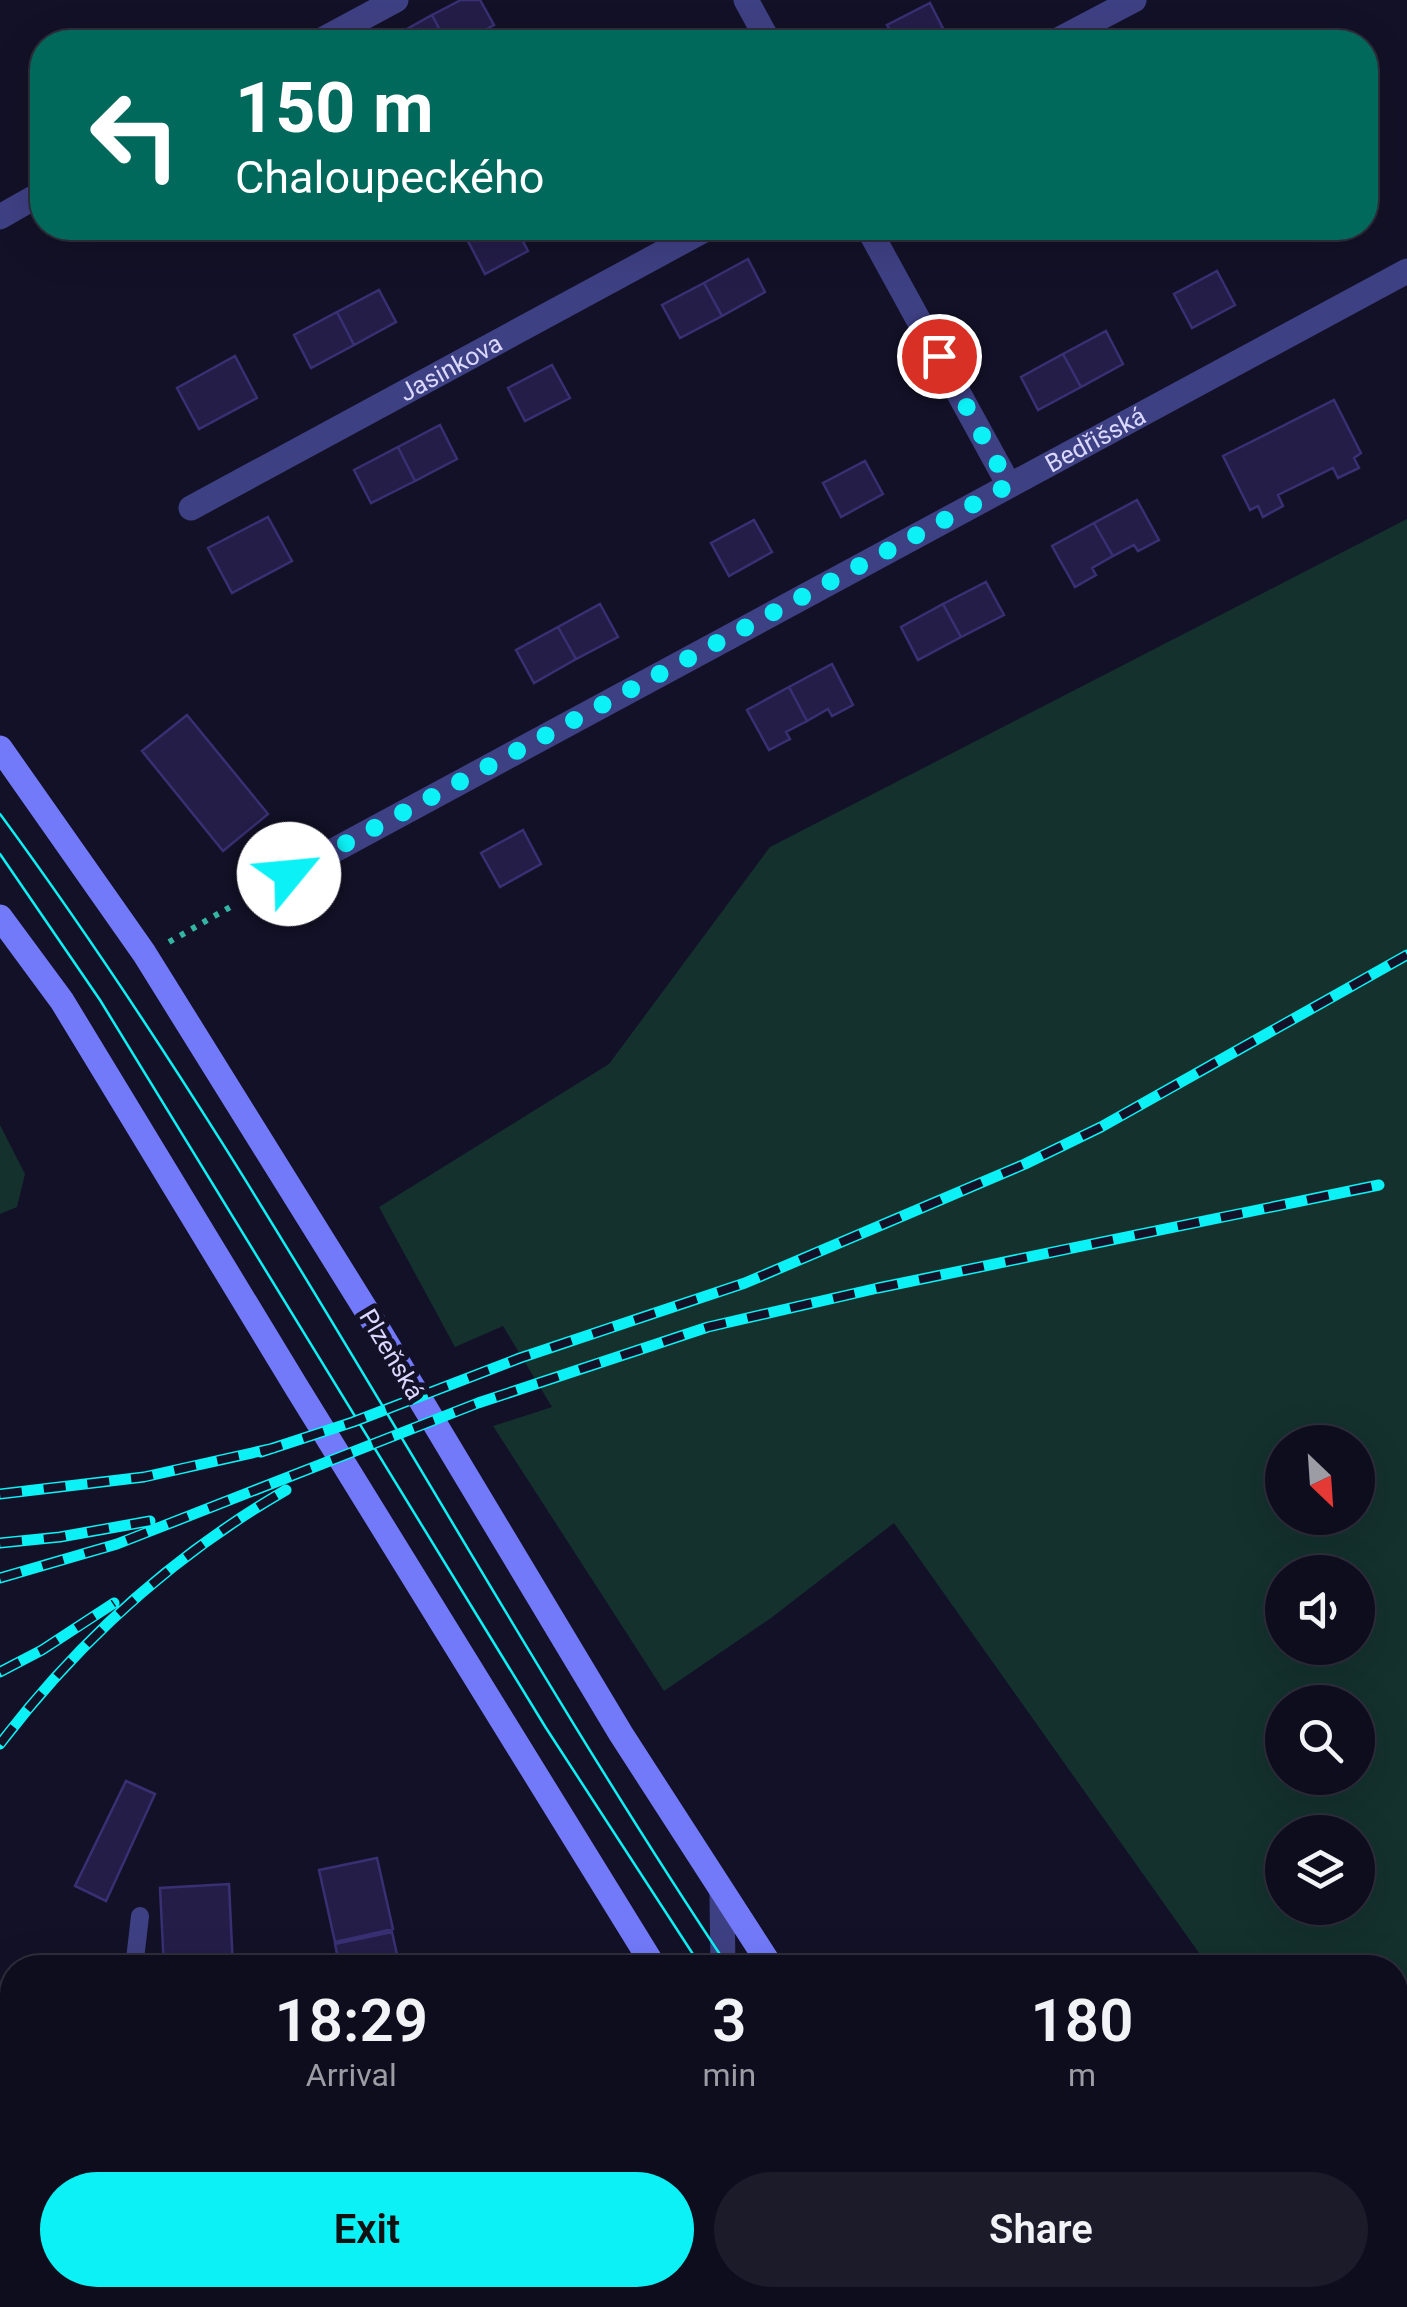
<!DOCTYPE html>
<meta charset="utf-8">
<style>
:root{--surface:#0e0d1d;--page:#1c1b2a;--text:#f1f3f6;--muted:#9b9ca4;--line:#2e2d3b;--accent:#0cf1f6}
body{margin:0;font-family:Roboto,sans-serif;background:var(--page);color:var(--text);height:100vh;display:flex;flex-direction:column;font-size:38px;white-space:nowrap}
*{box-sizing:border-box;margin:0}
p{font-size:32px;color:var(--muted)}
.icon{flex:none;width:55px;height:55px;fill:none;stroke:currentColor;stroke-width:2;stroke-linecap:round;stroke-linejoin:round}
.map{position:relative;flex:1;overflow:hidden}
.details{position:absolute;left:0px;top:1955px;width:1408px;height:352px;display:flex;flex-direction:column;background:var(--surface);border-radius:40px 40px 0 0;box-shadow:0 10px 40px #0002,0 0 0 2px var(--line)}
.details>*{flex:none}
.top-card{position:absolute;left:30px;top:30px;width:1348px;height:210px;border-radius:40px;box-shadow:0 10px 40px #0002,0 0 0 2px var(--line);background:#00695c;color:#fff;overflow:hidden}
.needle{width:65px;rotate:155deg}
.controls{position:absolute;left:1265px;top:1425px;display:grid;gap:20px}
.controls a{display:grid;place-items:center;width:110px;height:110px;border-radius:50%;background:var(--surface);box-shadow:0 10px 40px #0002,0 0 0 2px var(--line);font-size:50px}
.pin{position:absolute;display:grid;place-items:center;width:85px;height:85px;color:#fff;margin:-42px;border:5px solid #fff;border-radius:50%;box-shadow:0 2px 10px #0007}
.me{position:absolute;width:110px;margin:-55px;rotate:62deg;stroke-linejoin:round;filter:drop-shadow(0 0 8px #0008)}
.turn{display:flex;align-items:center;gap:35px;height:210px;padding:0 40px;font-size:45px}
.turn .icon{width:130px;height:130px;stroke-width:2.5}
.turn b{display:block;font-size:70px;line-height:85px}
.eta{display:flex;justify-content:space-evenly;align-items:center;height:170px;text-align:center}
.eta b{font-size:60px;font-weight:600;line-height:70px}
.cta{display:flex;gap:20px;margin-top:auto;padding:20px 40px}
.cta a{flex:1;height:115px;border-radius:60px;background:var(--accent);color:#111;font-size:40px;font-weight:600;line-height:115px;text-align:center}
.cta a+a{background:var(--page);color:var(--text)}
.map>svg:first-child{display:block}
.green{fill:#14312e;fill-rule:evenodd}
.building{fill:#231d48;stroke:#383073;stroke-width:2.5}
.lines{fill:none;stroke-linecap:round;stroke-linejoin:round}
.path{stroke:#34b5a4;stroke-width:6;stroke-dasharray:5 8;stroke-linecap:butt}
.lane{stroke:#3e4084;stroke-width:18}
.street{stroke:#3e4084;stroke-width:25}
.secondary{stroke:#737afa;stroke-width:25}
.tram{stroke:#0cf1f6;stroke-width:2.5}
.rail-casing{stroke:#0cf1f6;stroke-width:11}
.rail{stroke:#131127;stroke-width:8;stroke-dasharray:22;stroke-linecap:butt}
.route{stroke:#0cf1f6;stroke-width:18;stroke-dasharray:0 32.4}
.labels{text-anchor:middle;stroke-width:10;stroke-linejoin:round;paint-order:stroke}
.street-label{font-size:25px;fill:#dad8fe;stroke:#131127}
</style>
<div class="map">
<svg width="1407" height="2307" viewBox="0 0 1407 2307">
<rect width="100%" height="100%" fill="#131127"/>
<!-- green -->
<path class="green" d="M 1407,519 L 1407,2307 L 1097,2307 L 1087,2295 L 1395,2295 L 1395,1968 L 1209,1967 L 894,1523 L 771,1618 L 664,1691 L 493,1426 L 552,1407 L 503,1326 L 455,1347 L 379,1207 L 609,1064 L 770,847 ZM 1282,1442 L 1358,1442 L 1358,1518 L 1282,1518 ZM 1282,1572 L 1358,1572 L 1358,1648 L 1282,1648 ZM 1282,1702 L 1358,1702 L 1358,1778 L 1282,1778 ZM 1282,1832 L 1358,1832 L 1358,1908 L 1282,1908 Z
M 0,1125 L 25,1174 L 17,1207 L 0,1214 Z"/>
<!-- building -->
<path class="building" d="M 461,0 L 480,0 L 494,25 L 462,42 L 446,42 L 432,15 Z
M 930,3 L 950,42 L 896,42 L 887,25 Z
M 432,15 L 446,42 L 394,42 L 391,38 Z
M 492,228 L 516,228 L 528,251 L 485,274 L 468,241 Z
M 748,259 L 765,292 L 722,316 L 704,283 Z
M 1217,271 L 1235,305 L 1192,328 L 1174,294 Z
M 704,283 L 722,316 L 680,338 L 662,305 Z
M 379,290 L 396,322 L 354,345 L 337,312 Z
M 337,312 L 354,345 L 311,368 L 294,335 Z
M 1106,331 L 1123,364 L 1081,387 L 1063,354 Z
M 1063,354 L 1081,387 L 1038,410 L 1021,377 Z
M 235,356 L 257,398 L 199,429 L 177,388 Z
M 552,365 L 570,398 L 525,421 L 508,388 Z
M 1334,400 L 1361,453 L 1354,458 L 1359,468 L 1338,478 L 1333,468 L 1278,495 L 1283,506 L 1263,517 L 1258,506 L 1250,510 L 1223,456 Z
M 440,425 L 457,459 L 415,481 L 398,447 Z
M 398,447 L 415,481 L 371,503 L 354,470 Z
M 865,461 L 883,494 L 841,517 L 823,483 Z
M 1137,500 L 1159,540 L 1138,551 L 1134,545 L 1113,556 L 1094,523 Z
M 268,517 L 292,561 L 232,593 L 208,548 Z
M 754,520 L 772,552 L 729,576 L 711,543 Z
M 1094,523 L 1113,556 L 1092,568 L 1096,575 L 1075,587 L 1052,546 Z
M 986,582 L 1004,615 L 961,637 L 943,604 Z
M 600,604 L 618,637 L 576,659 L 558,627 Z
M 943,604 L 961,637 L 918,660 L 901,627 Z
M 558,627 L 576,659 L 534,683 L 516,650 Z
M 832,664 L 853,705 L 832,716 L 828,709 L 807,721 L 789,687 Z
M 789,687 L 807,721 L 786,732 L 790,739 L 769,750 L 747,710 Z
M 187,715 L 268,814 L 223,851 L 142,751 Z
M 523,830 L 541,864 L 500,887 L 481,853 Z
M 126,1781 L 155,1794 L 106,1901 L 75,1886 Z
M 377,1858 L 393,1929 L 335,1942 L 319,1870 Z
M 229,1884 L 233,1968 L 164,1968 L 160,1888 Z
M 392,1932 L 400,1968 L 340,1968 L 335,1944 Z
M 0,2103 L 12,2109 L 12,2125 L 0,2147 Z
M 429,2295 L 498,2295 L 499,2307 L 430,2307 Z"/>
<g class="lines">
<!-- path -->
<path class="path" d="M 169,942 L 232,906"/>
<!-- lane -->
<path class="lane" d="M 134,1968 L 140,1916
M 0,2307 L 12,2289"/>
<!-- street -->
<g class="street">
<path d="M 746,0 L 769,42"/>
<path d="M 318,42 L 396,0"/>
<path d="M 1054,42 L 1134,0"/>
<path d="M 0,217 L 42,193"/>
<path d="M 868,228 L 1009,485"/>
<path id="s1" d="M 191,508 L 708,228"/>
<path id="s2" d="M 255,893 L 1407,271"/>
<path d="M 722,1895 L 723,1968"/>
<path d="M 737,2307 L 745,2295"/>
</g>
<!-- secondary -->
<path class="secondary" d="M 0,748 L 144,953 L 381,1334 L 621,1734 L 772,1968
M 0,917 L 62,1001 L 297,1388 L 655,1968
M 883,2295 L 892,2307
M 1007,2295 L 1016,2307"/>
<!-- tram -->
<path class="tram" d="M 0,814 C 270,1181 477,1590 729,1968
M 0,854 L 100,1000 L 546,1728 L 702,1968
M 931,2295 L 940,2307
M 959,2295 L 968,2307"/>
<!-- rail casing -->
<g class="rail-casing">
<path id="rail" d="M 261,1452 L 353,1422 L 520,1358 L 745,1283 L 1025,1164 L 1101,1127 L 1407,955
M 0,1494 L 144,1477 L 274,1448
M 0,1543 L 60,1537 L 150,1521
M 0,1578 L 117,1544 L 478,1403 L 708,1327 L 878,1288 L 1379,1185
M 0,1672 L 42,1650 L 114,1603
M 0,1744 C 78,1642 175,1554 286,1490"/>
</g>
<!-- rail -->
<use href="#rail" class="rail"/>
</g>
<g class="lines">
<!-- route -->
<path class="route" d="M 289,874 L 1009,485 L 939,356"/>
</g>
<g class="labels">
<!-- street labels -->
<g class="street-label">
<text dy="9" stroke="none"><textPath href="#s1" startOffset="295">Jasinkova</textPath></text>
<text dy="9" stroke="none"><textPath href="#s2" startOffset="955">Bedřišská</textPath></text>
<text transform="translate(392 1354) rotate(59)" y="9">Plzeňská</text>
</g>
</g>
</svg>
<div class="controls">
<a><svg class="needle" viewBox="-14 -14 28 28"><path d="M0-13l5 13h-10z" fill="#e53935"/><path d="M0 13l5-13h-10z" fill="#9b9ca4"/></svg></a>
<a><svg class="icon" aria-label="sound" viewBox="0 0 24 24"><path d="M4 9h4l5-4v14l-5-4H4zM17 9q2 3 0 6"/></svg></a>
<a><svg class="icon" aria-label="search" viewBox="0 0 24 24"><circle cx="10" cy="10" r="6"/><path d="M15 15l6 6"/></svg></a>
<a><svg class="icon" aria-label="layers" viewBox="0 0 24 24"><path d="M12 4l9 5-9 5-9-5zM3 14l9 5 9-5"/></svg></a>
</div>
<div class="pin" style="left:939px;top:356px;background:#d93025"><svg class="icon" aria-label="arrive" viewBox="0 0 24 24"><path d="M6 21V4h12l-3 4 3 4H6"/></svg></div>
<svg class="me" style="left:289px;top:874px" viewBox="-20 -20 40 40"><circle r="19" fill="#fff"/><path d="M0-13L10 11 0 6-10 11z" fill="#0cf1f6"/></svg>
<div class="top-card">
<div class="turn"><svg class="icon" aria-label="left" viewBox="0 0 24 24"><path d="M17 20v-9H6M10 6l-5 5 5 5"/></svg><div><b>150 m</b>Chaloupeckého</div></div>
</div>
<section class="details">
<div class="eta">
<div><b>18:29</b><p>Arrival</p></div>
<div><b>3</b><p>min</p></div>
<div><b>180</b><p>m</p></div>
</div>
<div class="cta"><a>Exit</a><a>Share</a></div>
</section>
</div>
